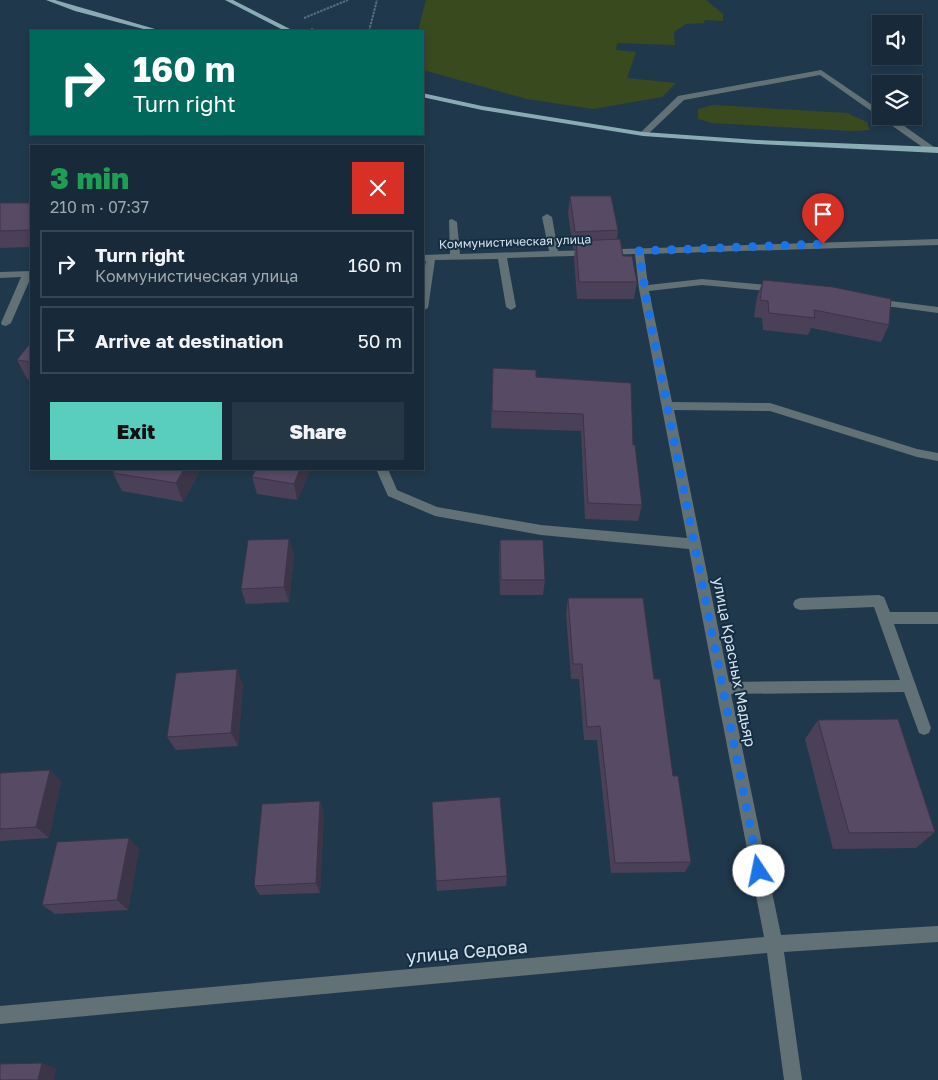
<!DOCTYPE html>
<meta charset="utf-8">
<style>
:root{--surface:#182a39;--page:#253644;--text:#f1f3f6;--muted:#9fa7ae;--line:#364653;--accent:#59cebe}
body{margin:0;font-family:"Golos Text",sans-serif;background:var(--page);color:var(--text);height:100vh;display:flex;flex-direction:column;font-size:19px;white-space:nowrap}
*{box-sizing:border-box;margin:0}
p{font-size:16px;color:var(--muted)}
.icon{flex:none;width:28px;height:28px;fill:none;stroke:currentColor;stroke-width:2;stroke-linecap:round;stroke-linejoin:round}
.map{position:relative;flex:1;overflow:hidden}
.sheet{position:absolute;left:30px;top:145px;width:394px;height:325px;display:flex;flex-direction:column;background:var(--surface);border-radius:0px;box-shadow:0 2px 8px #0003,0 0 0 1px var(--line)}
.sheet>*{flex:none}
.hud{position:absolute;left:30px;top:30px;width:394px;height:105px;border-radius:0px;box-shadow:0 2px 8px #0003,0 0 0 1px var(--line);background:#00695c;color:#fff;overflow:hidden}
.tools{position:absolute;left:872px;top:15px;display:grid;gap:10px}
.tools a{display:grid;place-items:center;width:50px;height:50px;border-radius:0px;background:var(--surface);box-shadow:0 2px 8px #0003,0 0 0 1px var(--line);font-size:25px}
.pin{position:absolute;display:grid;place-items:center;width:42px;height:42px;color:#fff;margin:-51px -21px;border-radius:50% 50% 50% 0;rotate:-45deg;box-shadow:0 0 5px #0007}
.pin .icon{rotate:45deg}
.me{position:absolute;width:55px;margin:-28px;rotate:349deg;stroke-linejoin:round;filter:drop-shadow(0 0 4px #0008)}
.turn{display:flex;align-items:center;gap:18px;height:105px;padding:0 20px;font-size:22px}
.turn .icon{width:65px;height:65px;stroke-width:2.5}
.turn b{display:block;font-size:35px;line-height:42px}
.round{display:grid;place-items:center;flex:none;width:52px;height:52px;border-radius:0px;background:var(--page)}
.overview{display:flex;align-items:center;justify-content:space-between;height:85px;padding:0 20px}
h1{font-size:30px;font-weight:800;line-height:38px;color:#1e9e55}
.primary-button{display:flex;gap:10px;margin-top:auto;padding:10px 20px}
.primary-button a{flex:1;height:58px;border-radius:0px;background:var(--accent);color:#111;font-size:20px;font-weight:800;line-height:58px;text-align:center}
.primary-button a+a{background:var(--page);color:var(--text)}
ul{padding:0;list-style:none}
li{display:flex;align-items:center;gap:15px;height:68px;margin:0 10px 8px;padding:0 10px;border:2px solid var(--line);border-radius:0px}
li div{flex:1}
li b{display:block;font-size:19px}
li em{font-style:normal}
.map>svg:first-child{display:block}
.green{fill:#3a4a1f}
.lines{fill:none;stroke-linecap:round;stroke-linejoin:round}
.path{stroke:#5a6f80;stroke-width:2;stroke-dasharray:2.5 1;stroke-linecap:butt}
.minor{fill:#617175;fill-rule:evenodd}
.major{fill:#89acb4;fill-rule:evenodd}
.wall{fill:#4a4057}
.shaded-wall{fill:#3c3447}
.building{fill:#564a65;stroke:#3c3447}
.route{stroke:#1a73e8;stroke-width:9;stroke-dasharray:0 16.2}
.labels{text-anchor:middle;stroke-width:4;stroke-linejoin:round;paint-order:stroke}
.far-street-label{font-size:12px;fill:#d4e3f0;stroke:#162e41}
.street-label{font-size:15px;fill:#d4e3f0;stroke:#162e41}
.near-street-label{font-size:18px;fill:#d4e3f0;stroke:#162e41}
</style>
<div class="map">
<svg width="938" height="1080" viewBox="0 0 938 1080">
<rect width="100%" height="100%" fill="#20384c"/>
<!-- green -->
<path class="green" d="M 426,0 L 706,0 L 723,14 L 723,21 L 705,20 L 704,23 L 686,24 L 674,32 L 675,45 L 617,43 L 616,50 L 636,52 L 627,78 L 676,83 L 662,97 L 593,109 L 527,99 L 423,70 L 422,31 L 418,31 Z
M 713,105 L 847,113 L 867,122 L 870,130 L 851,131 L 712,123 L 698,119 L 698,109 Z"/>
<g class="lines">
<!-- path -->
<path class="path" d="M 304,18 L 348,0
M 311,29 L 318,31
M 369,31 L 377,0"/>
<!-- minor -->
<path class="minor" d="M 821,70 L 881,111 L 881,116 L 890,116 L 934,147 L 934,151 L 928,151 L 820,75 L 684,100 L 646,136 L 639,134 L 678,96 Z
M 547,214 L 552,217 L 558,251 L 938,239 L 938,245 L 644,254 L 648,285 L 702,279 L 776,286 L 781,289 L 776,292 L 702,285 L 649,291 L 672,402 L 770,403 L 917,449 L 938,453 L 938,461 L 917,457 L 770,411 L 674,410 L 729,682 L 900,680 L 874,607 L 800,610 L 795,608 L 793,604 L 795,600 L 800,598 L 879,595 L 884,597 L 890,612 L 938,612 L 938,624 L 894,624 L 931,728 L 929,733 L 924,735 L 919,733 L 904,692 L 731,694 L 781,935 L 938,926 L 938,942 L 784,952 L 802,1080 L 784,1080 L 767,953 L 0,1024 L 0,1006 L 764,937 L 689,549 L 541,535 L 435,516 L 388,496 L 376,469 L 388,469 L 397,490 L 437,507 L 541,525 L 687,538 L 639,289 L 635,254 L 507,258 L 516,307 L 511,310 L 506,307 L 498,259 L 435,260 L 428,308 L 422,311 L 422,280 L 426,261 L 422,261 L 422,255 L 450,254 L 449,220 L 452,219 L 457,222 L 460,254 L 549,251 L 542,217 Z
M 31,271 L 31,277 L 11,323 L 6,326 L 2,325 L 1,323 L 21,277 L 0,278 L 0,272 Z
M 875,299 L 938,307 L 938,313 L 871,304 L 871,300 Z"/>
<!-- major -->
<path class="major" d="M 46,0 L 55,0 L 162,31 L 151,31 L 75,11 Z
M 225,0 L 233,0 L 294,31 L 285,31 Z
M 422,93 L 482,106 L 643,132 L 757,140 L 938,147 L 938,153 L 757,144 L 643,136 L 482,110 L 422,97 Z"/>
</g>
<!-- wall -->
<path class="wall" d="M 570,196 L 618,230 L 617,239 L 623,256 L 637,282 L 634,299 L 577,299 L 574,258 L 575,249 L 573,249 L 568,213 Z
M 0,203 L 31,203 L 31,247 L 0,248 Z
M 763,280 L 889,325 L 881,342 L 811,328 L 808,335 L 763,330 L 762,318 L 754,317 L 757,297 Z
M 31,342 L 31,380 L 27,379 L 17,360 Z
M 493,368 L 536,377 L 633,445 L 642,505 L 638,521 L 585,519 L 581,431 L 491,428 Z
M 115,469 L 201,469 L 183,502 L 122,491 L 113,473 Z
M 311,469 L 297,500 L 257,494 L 252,477 Z
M 289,539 L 294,555 L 289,602 L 246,604 L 241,589 Z
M 500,540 L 545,580 L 543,595 L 500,595 L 499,556 Z
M 568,598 L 654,679 L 673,776 L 691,862 L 685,872 L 611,873 L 597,740 L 584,740 L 579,679 L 571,679 L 566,614 Z
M 243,684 L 238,746 L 176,750 L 167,737 Z
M 818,720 L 935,832 L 916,848 L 833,849 L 805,739 Z
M 50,770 L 61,782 L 49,838 L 0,841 L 0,773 Z
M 320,801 L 324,813 L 320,893 L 260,895 L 254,886 Z
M 129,838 L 139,849 L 128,910 L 55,914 L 42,905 Z
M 507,876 L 506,886 L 437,891 L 436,881 Z"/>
<!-- shaded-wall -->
<path class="shaded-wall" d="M 184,469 L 201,469 L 183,502 L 176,483 Z
M 300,469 L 311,469 L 297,500 L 294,484 Z
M 289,539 L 294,555 L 289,602 L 284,587 Z
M 237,669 L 243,684 L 238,746 L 231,733 Z
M 50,770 L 61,782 L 49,838 L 36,827 Z
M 320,801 L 324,813 L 320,893 L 316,883 Z
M 129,838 L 139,849 L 128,910 L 117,900 Z
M 42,1063 L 56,1068 L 54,1080 L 38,1080 Z"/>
<!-- building -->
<path class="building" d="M 570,196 L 611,196 L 618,230 L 575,232 Z
M 0,203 L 31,203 L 31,230 L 0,231 Z
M 620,239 L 623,256 L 632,256 L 637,282 L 579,282 L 576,241 Z
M 763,280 L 833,287 L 891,299 L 889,325 L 814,310 L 815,318 L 769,313 L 768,301 L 760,300 Z
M 31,342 L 31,362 L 17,360 Z
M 493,368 L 536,370 L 536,377 L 631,383 L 633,445 L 635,445 L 642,505 L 588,503 L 583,414 L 492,411 Z
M 115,469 L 184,469 L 176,483 L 113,473 Z
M 256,469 L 300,469 L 294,484 L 252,477 Z
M 289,539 L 284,587 L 241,589 L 248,540 Z
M 500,540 L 543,540 L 545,580 L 501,580 Z
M 568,598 L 643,598 L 654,679 L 660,679 L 673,776 L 678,776 L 691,862 L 615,863 L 600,726 L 587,727 L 582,664 L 573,664 Z
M 237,669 L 231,733 L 167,737 L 176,673 Z
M 898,719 L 935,832 L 849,833 L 818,720 Z
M 50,770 L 36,827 L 0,829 L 0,773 Z
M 500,797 L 507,876 L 436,881 L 432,802 Z
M 320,801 L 316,883 L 254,886 L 262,804 Z
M 129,838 L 117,900 L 42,905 L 57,842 Z
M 42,1063 L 38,1080 L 0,1080 L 0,1064 Z"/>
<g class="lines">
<!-- route -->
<path class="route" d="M 759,871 L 648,309 L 639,251 L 823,244"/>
</g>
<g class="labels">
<!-- far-street labels -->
<g class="far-street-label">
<text transform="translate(515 242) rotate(-2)" y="4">Коммунистическая улица</text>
</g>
<!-- street labels -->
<g class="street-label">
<text transform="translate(734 662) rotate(79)" y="5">улица Красных Мадьяр</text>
</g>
<!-- near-street labels -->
<g class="near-street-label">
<text transform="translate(467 952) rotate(-5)" y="6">улица Седова</text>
</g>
</g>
</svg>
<div class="tools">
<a><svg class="icon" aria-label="sound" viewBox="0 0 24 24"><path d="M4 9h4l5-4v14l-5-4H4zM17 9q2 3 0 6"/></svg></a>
<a><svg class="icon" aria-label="layers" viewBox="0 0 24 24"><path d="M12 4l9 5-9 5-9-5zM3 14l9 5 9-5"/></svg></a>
</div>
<div class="pin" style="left:823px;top:244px;background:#d93025"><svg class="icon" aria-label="arrive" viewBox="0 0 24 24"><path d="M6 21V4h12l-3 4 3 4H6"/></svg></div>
<svg class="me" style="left:759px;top:871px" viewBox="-20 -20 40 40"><circle r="19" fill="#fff"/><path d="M0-13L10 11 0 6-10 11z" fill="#1a73e8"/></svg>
<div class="hud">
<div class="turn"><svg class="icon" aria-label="right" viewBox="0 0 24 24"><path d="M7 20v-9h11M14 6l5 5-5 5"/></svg><div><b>160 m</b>Turn right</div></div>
</div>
<section class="sheet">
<div class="overview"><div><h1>3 min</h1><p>210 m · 07:37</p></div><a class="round" style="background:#d93025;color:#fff"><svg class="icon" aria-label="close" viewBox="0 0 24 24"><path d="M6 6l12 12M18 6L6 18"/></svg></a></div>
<ul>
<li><svg class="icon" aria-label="right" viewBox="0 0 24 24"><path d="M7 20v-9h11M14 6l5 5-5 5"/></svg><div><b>Turn right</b><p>Коммунистическая улица</p></div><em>160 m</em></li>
<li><svg class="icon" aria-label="arrive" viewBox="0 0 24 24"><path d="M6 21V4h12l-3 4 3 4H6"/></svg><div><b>Arrive at destination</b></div><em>50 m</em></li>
</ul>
<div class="primary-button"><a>Exit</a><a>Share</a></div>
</section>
</div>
